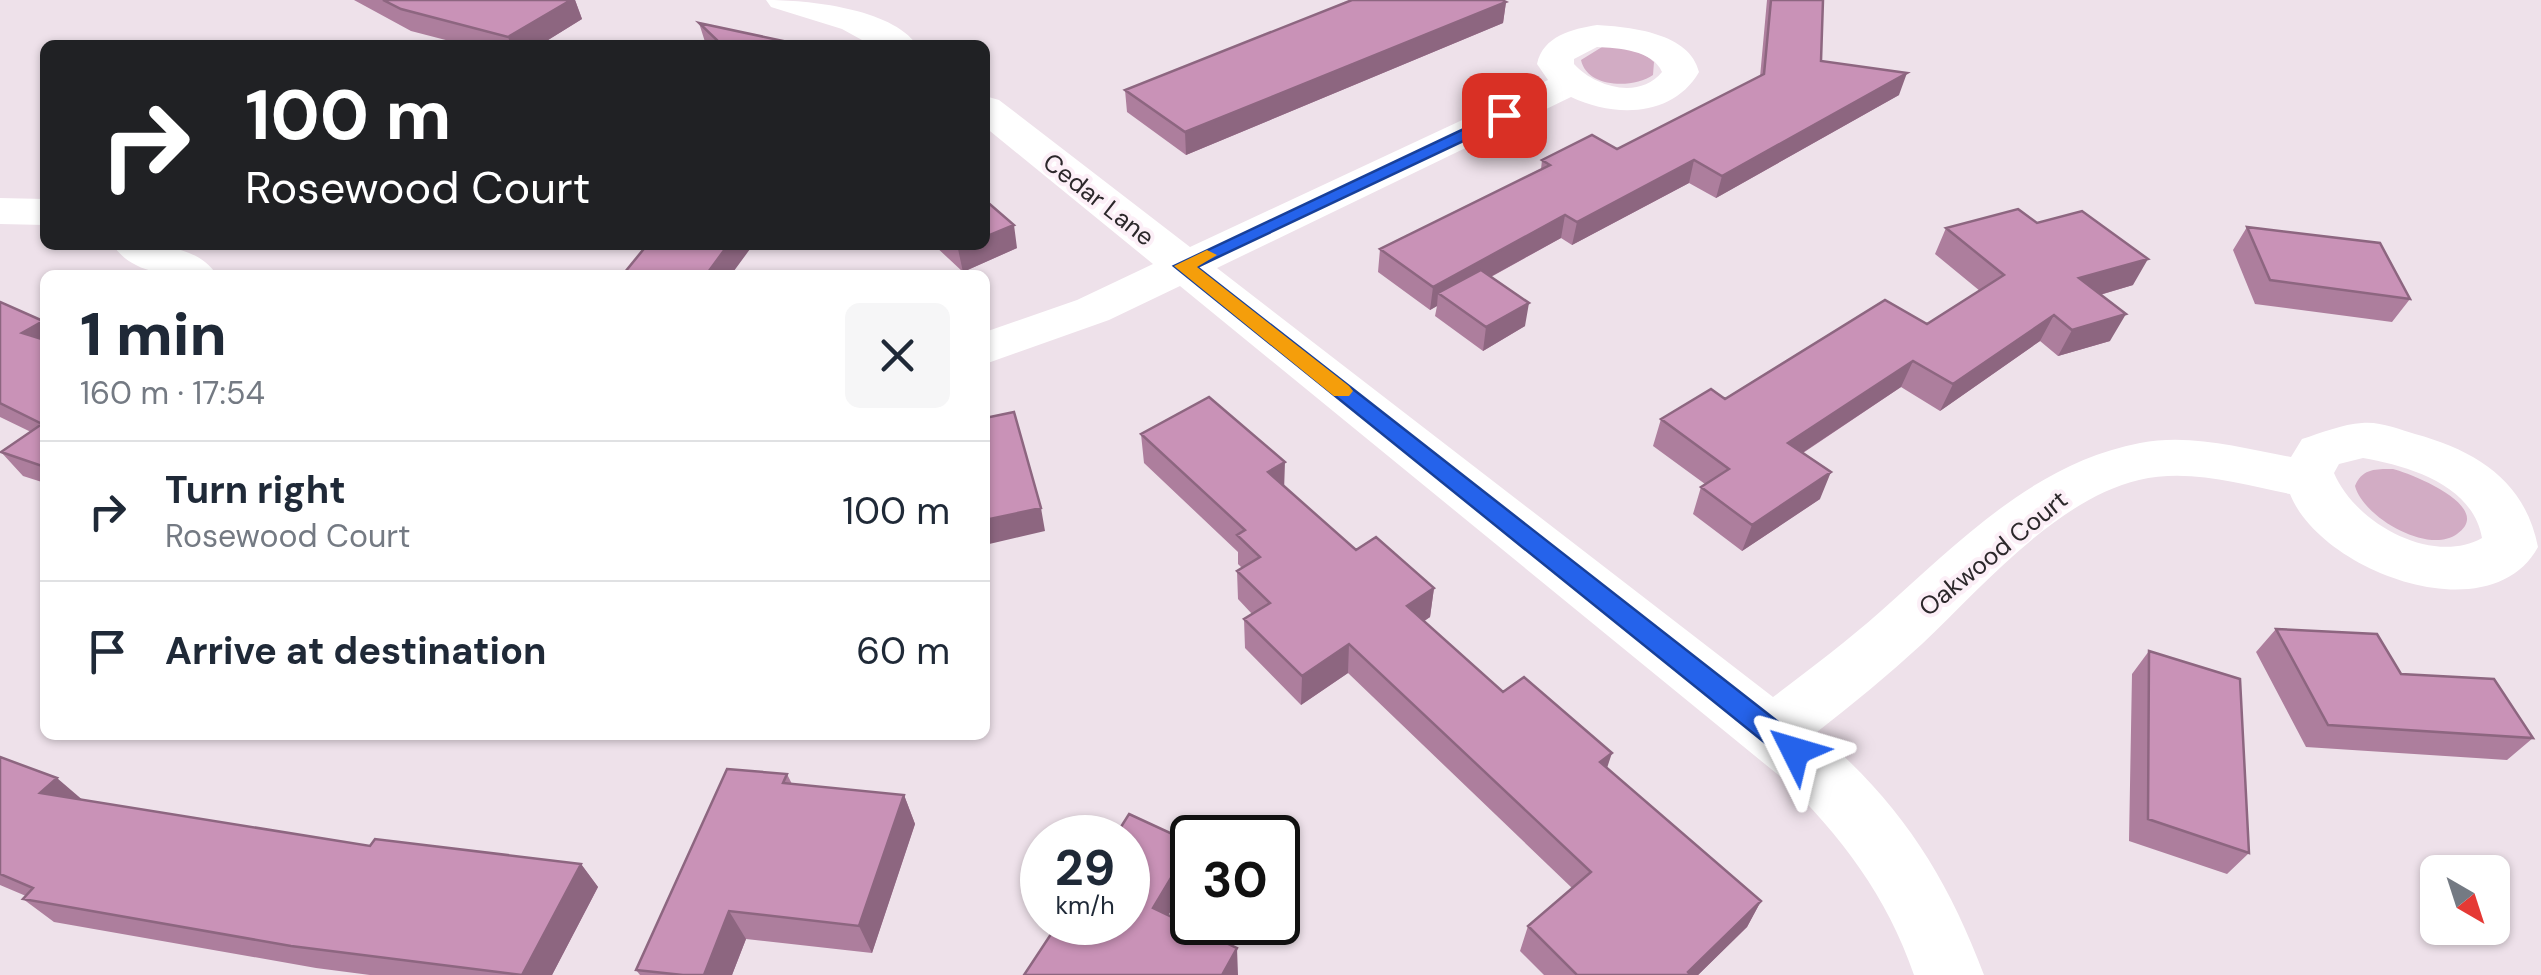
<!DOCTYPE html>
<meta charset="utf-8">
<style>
:root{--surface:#fff;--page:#f6f6f7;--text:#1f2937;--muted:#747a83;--line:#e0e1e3}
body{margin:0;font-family:"DM Sans",sans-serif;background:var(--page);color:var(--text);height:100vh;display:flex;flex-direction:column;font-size:38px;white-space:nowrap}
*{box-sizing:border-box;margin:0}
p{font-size:32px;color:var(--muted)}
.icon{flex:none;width:55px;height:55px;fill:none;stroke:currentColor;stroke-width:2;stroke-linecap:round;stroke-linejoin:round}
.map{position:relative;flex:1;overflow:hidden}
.drawer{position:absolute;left:40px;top:270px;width:950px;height:470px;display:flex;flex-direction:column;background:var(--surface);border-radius:15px;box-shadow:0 2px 8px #0004}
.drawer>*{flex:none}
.top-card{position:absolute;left:40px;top:40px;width:950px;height:210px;border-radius:15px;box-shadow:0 2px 8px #0004;background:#202124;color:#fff;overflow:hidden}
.needle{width:65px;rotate:141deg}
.tools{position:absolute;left:2420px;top:855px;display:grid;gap:20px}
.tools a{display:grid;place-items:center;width:90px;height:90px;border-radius:15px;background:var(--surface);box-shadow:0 2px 8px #0004;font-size:50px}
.speed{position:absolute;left:1020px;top:815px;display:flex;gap:20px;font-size:50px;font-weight:700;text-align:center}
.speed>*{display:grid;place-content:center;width:130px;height:130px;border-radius:50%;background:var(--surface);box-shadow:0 2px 8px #0004;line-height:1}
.speed small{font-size:25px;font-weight:400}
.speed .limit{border:5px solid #111;border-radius:15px;background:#fff;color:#111}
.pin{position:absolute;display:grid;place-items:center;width:85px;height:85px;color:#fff;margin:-42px;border-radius:20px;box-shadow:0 5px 15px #0006}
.me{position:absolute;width:110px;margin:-55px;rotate:310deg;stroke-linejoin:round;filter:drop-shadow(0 0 8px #0008)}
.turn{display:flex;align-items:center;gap:35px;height:210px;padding:0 40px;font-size:45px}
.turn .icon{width:130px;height:130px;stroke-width:2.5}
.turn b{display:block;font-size:70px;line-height:85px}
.round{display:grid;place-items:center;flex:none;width:105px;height:105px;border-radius:15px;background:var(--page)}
.overview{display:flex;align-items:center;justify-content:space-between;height:170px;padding:0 40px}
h1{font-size:60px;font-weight:800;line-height:75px}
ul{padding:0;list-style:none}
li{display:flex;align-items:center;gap:30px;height:140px;padding:0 40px;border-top:2px solid var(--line)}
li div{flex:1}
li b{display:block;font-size:38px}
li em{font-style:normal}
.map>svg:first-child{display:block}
.green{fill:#d2acc4}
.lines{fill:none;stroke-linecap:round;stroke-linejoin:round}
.minor{fill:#fff;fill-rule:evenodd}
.wall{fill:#ad7e9d}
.shaded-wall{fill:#8d6680}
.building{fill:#c992b7;stroke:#8d6680;stroke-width:2.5}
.route{fill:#2563eb;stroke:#184099;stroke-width:2.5}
.slow{fill:#f59e0b}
.labels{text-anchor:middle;stroke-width:8;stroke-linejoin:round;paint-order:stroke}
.street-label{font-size:25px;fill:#2c282b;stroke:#fceff7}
</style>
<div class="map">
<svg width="2541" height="975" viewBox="0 0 2541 975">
<rect width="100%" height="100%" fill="#eee1ea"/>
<!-- green -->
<path class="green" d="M 1602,47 C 1621,46 1640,49 1654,62 L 1653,75 C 1633,89 1587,88 1581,60 Z
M 2393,469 C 2410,473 2496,507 2457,534 C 2428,555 2363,517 2355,486 C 2362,468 2377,469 2393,469 Z"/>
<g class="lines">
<!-- minor -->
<path class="minor" d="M 766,0 C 807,0 891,8 917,45 L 871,45 L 842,29 L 771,7 Z
M 1597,25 C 1631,27 1690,33 1699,72 C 1673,117 1615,118 1571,97 L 1217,268 L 1773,697 C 1810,669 1846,642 1881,611 C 1958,543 2034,463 2140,443 C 2190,433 2242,448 2291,457 L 2302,439 C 2321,433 2343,424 2362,423 C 2379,421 2399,429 2415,434 C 2477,451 2525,481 2538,547 C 2490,635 2320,571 2290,494 C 2242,484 2188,468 2139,480 C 2057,499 1981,588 1922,644 C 1888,675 1853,704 1817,732 C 1900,803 1946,874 1984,975 L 1914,975 C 1887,896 1841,836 1782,778 L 1180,286 L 1109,320 L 985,364 L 985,332 L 1077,300 L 1153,264 L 985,127 L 985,96 L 999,100 L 1190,247 L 1548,80 L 1537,64 C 1543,36 1572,29 1597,25 ZM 1597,47 C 1618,48 1653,50 1662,72 C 1639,100 1595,87 1574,64 L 1574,59 ZM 2363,458 C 2409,466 2473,485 2482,538 C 2432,566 2355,523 2334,473 L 2339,464 Z
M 0,198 L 45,199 L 45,225 L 0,224 Z
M 113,245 C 149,245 195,242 217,275 C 181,275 136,279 113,245 Z"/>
</g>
<!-- wall -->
<path class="wall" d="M 354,0 L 575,0 L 582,19 L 540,45 L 465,45 L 411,31 Z
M 1767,0 L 1823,0 L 1821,61 L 1899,95 L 1716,198 L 1689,183 L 1572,245 L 1561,238 L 1491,277 L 1525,326 L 1483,351 L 1435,316 L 1437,306 L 1430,310 L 1378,272 L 1380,249 L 1541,169 L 1542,160 L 1617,149 L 1760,77 Z
M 1506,2 L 1503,23 L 1186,155 L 1127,112 L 1125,90 Z
M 699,23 L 802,45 L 706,45 Z
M 2037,223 L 2133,285 L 2100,295 L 2110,341 L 2058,356 L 2040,341 L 1940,411 L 1901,387 L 1803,453 L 1820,499 L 1742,551 L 1693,514 L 1701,487 L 1705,484 L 1653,446 L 1661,419 L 1725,399 L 1927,324 L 1980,291 L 1935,254 L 1946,228 Z
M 2247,227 L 2410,299 L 2392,322 L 2255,304 L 2233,250 Z
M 934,245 L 985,245 L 1017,248 L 963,272 Z
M 0,302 L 45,323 L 45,483 L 23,476 L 1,452 L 31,432 L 0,417 Z
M 1141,434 L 1284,486 L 1356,550 L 1434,588 L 1430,617 L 1424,621 L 1503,692 L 1607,768 L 1761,901 L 1747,927 L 1698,975 L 1544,975 L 1520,951 L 1528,926 L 1572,888 L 1348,673 L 1301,705 L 1245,648 L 1244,619 L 1252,614 L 1238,599 L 1237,571 L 1242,568 L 1238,564 L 1238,552 L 1144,463 Z
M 2276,629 L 2401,674 L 2533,738 L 2507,760 L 2306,747 L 2256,652 Z
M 2149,651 L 2249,853 L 2227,874 L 2129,841 L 2132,674 Z
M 0,757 L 82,800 L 370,846 L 581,864 L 598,887 L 552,975 L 370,975 L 316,968 L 54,922 L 23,899 L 26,896 L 0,885 Z
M 787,774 L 792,784 L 904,795 L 915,824 L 872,953 L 746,939 L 732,975 L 640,975 L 636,970 Z"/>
<!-- shaded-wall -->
<path class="shaded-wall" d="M 571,0 L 575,0 L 582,19 L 540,45 L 511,45 L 508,37 Z
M 1506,2 L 1503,23 L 1186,155 L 1185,132 Z
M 1907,73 L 1899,95 L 1716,198 L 1722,176 Z
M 1694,160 L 1689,183 L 1572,245 L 1577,222 Z
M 1565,215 L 1561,238 L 1448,300 L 1438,293 L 1437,306 L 1430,310 L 1433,287 Z
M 1014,225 L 1017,248 L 963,272 L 958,249 L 968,245 L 985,245 L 985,237 Z
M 728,245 L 753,245 L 731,275 L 706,275 Z
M 2148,259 L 2133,285 L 2065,305 L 2079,278 Z
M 1529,303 L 1525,326 L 1483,351 L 1486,327 Z
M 2126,314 L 2110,341 L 2058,356 L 2072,330 Z
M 2054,315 L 2040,341 L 1940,411 L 1953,384 Z
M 43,321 L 45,323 L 45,355 L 22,333 Z
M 1913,361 L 1901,387 L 1778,469 L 1788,443 Z
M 1285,462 L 1284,491 L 1268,472 Z
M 1831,472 L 1820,499 L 1742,551 L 1752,525 Z
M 1041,508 L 1045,531 L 985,545 L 985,520 Z
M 1434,588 L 1430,617 L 1404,635 L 1407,606 Z
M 1349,644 L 1348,673 L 1301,705 L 1302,676 Z
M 1612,753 L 1603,780 L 1600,762 Z
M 57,778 L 85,802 L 40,793 Z
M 904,795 L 915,824 L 872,953 L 859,926 Z
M 1192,843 L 1192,876 L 1156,936 L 1153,908 Z
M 581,864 L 598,887 L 552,975 L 522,975 Z
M 1761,901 L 1747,927 L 1698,975 L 1686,975 Z
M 729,911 L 746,939 L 732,975 L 704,975 Z
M 1237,948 L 1238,975 L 1222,975 Z"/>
<!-- building -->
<path class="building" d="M 383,0 L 571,0 L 508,37 L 401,9 Z
M 1352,0 L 1502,0 L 1506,2 L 1185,132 L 1125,90 Z
M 1771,0 L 1823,0 L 1821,61 L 1907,73 L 1722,176 L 1694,160 L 1577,222 L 1565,215 L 1433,287 L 1380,249 L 1550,165 L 1542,160 L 1592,135 L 1617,149 L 1764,74 Z
M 699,23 L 802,45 L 722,45 Z
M 985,200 L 1014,225 L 985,237 Z
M 2018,209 L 2037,223 L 2082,211 L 2148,259 L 2079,278 L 2126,314 L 2072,330 L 2054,315 L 1953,384 L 1913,361 L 1788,443 L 1831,472 L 1752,525 L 1701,487 L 1729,469 L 1661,419 L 1711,389 L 1725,399 L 1885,300 L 1927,324 L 2004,275 L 1946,228 Z
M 2247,227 L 2380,243 L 2410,299 L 2270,280 Z
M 647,245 L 728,245 L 706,275 L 652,275 L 625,272 Z
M 1481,270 L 1529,303 L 1486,327 L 1438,293 Z
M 0,302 L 43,321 L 22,333 L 45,340 L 45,467 L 1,452 L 42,424 L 0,403 Z
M 1209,397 L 1285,462 L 1268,472 L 1356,550 L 1376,537 L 1434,588 L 1407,606 L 1503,692 L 1524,677 L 1612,753 L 1600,762 L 1761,901 L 1688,972 L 1691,975 L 1577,975 L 1528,926 L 1591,872 L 1349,644 L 1302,676 L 1244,619 L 1270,603 L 1237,571 L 1260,557 L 1237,535 L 1245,530 L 1141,434 Z
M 1014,412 L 1041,508 L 985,520 L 985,418 Z
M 2276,629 L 2377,634 L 2401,674 L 2494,679 L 2533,738 L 2328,725 Z
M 2149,651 L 2240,679 L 2249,853 L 2148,819 Z
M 0,757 L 57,778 L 40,793 L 370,846 L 375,839 L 581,864 L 522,975 L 291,946 L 23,899 L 33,888 L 0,874 Z
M 727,769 L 787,774 L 783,783 L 904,795 L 859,926 L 729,911 L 704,975 L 683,975 L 636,970 Z
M 1129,814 L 1192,843 L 1153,908 L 1237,948 L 1222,975 L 1024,975 L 1059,922 L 1128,922 L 1128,838 L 1114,838 Z"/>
<!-- route -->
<path class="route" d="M 1504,110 L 1513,115 L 1510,119 L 1197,267 L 1805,743 L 1808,751 L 1805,759 L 1795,762 L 1785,759 L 1174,266 Z"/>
<!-- slow -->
<path class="slow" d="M 1207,250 L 1217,255 L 1197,267 L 1349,386 L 1353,391 L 1349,396 L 1334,396 L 1174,266 Z"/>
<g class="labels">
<!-- street labels -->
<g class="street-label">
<text transform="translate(1099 199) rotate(38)" y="9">Cedar Lane</text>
<text transform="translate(1993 553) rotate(-39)" y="9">Oakwood Court</text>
</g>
</g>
</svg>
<div class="tools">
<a><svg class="needle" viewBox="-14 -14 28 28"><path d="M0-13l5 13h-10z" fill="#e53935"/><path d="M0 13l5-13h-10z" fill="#747a83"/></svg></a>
</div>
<div class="speed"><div>29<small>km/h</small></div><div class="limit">30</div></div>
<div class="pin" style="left:1504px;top:115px;background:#d93025"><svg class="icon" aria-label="arrive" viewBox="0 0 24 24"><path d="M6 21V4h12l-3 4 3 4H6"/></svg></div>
<svg class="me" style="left:1795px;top:751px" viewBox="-20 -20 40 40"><path d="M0-17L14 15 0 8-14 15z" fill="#2563eb" stroke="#fff" stroke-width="4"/></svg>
<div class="top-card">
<div class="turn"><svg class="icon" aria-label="right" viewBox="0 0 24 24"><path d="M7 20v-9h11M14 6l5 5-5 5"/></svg><div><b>100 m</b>Rosewood Court</div></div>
</div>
<section class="drawer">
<div class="overview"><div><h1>1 min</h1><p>160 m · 17:54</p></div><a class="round"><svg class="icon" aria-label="close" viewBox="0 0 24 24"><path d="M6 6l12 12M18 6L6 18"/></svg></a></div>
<ul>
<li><svg class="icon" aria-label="right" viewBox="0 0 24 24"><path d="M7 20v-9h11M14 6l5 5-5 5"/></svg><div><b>Turn right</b><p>Rosewood Court</p></div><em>100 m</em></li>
<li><svg class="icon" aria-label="arrive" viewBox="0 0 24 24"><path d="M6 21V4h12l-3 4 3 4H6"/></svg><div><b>Arrive at destination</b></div><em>60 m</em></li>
</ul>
</section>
</div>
